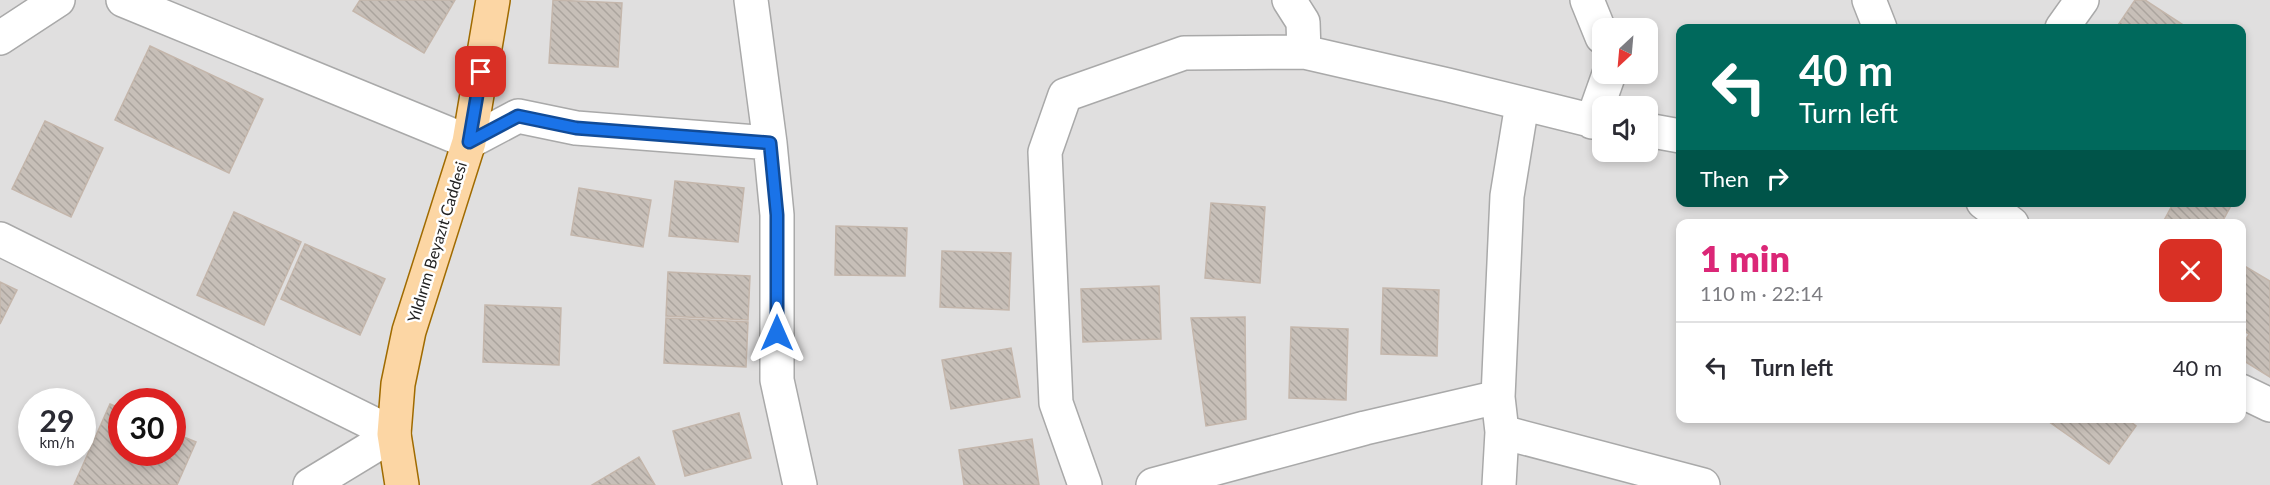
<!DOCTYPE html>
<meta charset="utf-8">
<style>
:root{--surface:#fff;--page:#f2f2f3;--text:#2b2b33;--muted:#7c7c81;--line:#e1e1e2;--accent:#db2777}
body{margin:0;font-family:Lato,sans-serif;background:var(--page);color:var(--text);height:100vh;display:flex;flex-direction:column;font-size:22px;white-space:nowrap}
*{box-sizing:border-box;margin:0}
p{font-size:20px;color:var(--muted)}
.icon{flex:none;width:33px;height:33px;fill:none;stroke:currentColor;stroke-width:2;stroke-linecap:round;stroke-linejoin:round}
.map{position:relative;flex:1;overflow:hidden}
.side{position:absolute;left:1676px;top:219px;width:570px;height:204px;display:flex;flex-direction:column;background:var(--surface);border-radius:12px;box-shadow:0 3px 9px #0003}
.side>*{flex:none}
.hud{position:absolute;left:1676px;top:24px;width:570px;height:183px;border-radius:12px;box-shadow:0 3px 9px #0003;background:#00695c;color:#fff;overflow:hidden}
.needle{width:39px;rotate:206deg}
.tools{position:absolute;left:1592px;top:18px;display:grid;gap:12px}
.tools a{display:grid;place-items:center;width:66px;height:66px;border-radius:12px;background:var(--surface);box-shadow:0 3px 9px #0003;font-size:30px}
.speed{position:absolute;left:18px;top:388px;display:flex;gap:12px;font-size:30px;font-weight:700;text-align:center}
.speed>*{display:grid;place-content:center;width:78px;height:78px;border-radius:50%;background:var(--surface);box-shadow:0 3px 9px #0003;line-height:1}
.speed small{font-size:15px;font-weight:400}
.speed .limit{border:9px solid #d22;background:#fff;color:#111}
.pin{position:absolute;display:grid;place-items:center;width:51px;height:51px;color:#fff;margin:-26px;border-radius:12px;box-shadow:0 3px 9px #0006}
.me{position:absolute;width:66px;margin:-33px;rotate:0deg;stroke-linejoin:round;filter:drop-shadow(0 0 4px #0008)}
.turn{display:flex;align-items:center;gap:21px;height:126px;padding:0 24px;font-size:27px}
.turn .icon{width:78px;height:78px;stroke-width:2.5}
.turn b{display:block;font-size:42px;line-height:51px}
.then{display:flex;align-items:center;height:57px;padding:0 24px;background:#0003;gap:12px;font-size:22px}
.round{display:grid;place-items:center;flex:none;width:63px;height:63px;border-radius:12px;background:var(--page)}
.head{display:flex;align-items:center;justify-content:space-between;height:102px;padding:0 24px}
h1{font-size:36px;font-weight:800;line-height:45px;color:var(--accent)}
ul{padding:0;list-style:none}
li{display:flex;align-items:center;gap:18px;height:90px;padding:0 24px;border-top:2px solid var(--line)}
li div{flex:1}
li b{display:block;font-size:22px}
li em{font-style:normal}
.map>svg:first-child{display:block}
.residential{fill:#e0dfdf;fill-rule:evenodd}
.building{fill:url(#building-back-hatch);stroke:#c4b6ab;stroke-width:1.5}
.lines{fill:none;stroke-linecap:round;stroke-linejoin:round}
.minor-casing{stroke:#a9a9a9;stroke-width:36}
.major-casing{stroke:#a06b00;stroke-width:36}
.minor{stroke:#fff;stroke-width:33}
.major{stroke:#fcd6a4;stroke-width:33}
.route-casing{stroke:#114b97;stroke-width:15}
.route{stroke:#1a73e8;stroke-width:10}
.labels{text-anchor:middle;stroke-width:5;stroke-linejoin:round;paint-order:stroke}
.street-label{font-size:16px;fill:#222;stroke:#fff}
</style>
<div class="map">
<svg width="2270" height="485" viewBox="0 0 2270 485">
<defs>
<pattern id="building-back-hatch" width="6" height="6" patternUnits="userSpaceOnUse" patternTransform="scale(1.5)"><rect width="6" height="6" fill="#c7bfb8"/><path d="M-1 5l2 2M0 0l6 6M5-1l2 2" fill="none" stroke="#aba49e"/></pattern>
</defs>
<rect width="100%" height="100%" fill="#f2efe9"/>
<!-- residential -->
<path class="residential" d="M 0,0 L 2270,0 L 2270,485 L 0,485 ZM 1602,28 L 1647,28 L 1647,74 L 1602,74 ZM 1680,28 L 2241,28 L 2241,202 L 1680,202 ZM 1602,106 L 1647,106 L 1647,152 L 1602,152 ZM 1680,224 L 2241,224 L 2241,418 L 1680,418 ZM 32,402 L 82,402 L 82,453 L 32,453 ZM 122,402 L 172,402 L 172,453 L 122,453 Z"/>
<!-- building -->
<path class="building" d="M 360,0 L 455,0 L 424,53 L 353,11 Z
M 553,0 L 622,3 L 618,67 L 549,63 Z
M 2135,0 L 2145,0 L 2188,28 L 2116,28 Z
M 150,46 L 263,99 L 229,173 L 115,120 Z
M 45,121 L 103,148 L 71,217 L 12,189 Z
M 675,181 L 744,188 L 738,242 L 669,236 Z
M 579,188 L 651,200 L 643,247 L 571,235 Z
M 2174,202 L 2233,202 L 2221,224 L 2162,224 Z
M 1211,203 L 1265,207 L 1260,283 L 1205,278 Z
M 234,212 L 301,242 L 264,325 L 197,295 Z
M 836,226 L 907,228 L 905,276 L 835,275 Z
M 305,244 L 385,279 L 360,335 L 281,299 Z
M 942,251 L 1011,253 L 1009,310 L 940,307 Z
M 2241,264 L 2270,281 L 2270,377 L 2241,359 L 2241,348 L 2249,334 L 2241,329 Z
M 668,272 L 750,276 L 748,320 L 666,316 Z
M 0,282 L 17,290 L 0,324 Z
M 1159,286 L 1161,339 L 1083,342 L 1081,289 Z
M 1383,288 L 1439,290 L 1437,356 L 1381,354 Z
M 485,305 L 561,308 L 559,365 L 483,362 Z
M 1245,317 L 1246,419 L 1206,426 L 1191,318 Z
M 666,318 L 748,322 L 746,367 L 664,363 Z
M 1291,327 L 1348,329 L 1346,400 L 1289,398 Z
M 1011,348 L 1020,397 L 951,409 L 942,360 Z
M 110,404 L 122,409 L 122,453 L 172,453 L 172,432 L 196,442 L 177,485 L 74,485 Z
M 739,413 L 751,458 L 685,476 L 673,431 Z
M 2126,418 L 2136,426 L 2109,464 L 2045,419 Z
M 1032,439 L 1039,485 L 964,485 L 959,450 Z
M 639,457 L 655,485 L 592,485 Z"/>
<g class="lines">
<!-- minor casing -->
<g class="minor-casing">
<path id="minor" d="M 123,0 L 469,142 L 518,116 L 576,128 L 770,143
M 751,0 L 770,143 L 777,215 L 777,380 L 800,485
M 1289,0 L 1303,22 L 1304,52
M 1587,0 L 1602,37
M 1869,0 L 1880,28
M 2062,28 L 2082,0
M 0,38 L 58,0
M 1592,122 L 1609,74
M 1647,130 L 1680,136
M 1983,202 L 2012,224
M 0,239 L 394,434
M 2241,391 L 2270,405
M 1502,432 L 1703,485
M 310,485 L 394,434
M 1085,485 L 1056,403 L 1045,152 L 1065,95 L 1184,53 L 1304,52 L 1448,85 L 1602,123
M 1153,485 L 1365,428 L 1498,397
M 1499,485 L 1502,432 L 1498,397 L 1507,196 L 1522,104"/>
</g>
<!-- major casing -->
<g class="major-casing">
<path id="major" d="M 402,485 L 394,434 L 398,384 L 409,331 L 469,142 L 493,0"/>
</g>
<!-- minor -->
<use href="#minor" class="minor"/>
<!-- major -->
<use href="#major" class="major"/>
</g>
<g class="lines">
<!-- route casing -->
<g class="route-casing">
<path id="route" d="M 481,72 L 469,142 L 518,116 L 576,128 L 770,143 L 777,215 L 777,333"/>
</g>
<!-- route -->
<use href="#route" class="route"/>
</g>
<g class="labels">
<!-- street labels -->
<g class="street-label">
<text transform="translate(437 242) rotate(-73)" y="6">Yıldırım Beyazıt Caddesi</text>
</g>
</g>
</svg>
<div class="tools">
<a><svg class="needle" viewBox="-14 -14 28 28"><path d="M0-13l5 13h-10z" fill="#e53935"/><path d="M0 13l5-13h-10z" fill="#7c7c81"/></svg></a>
<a><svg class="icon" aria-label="sound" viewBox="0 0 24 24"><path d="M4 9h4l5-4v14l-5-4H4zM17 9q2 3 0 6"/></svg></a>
</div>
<div class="speed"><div>29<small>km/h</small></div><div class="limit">30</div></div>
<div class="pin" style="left:481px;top:72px;background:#d93025"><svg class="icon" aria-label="arrive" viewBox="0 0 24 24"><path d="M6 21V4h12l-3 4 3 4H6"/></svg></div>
<svg class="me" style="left:777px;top:333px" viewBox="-20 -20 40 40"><path d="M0-17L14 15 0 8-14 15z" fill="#1a73e8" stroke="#fff" stroke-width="4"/></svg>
<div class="hud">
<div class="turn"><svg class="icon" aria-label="left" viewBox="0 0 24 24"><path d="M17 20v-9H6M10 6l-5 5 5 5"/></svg><div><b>40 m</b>Turn left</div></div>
<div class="then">Then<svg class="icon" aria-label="right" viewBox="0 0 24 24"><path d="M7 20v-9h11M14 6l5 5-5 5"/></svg></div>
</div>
<section class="side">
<div class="head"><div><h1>1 min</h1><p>110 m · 22:14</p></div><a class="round" style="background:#d93025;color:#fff"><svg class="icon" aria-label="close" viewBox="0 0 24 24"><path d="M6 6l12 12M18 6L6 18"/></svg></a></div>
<ul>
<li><svg class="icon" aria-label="left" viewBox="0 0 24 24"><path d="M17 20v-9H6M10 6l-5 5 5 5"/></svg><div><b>Turn left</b></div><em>40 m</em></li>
</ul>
</section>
</div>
